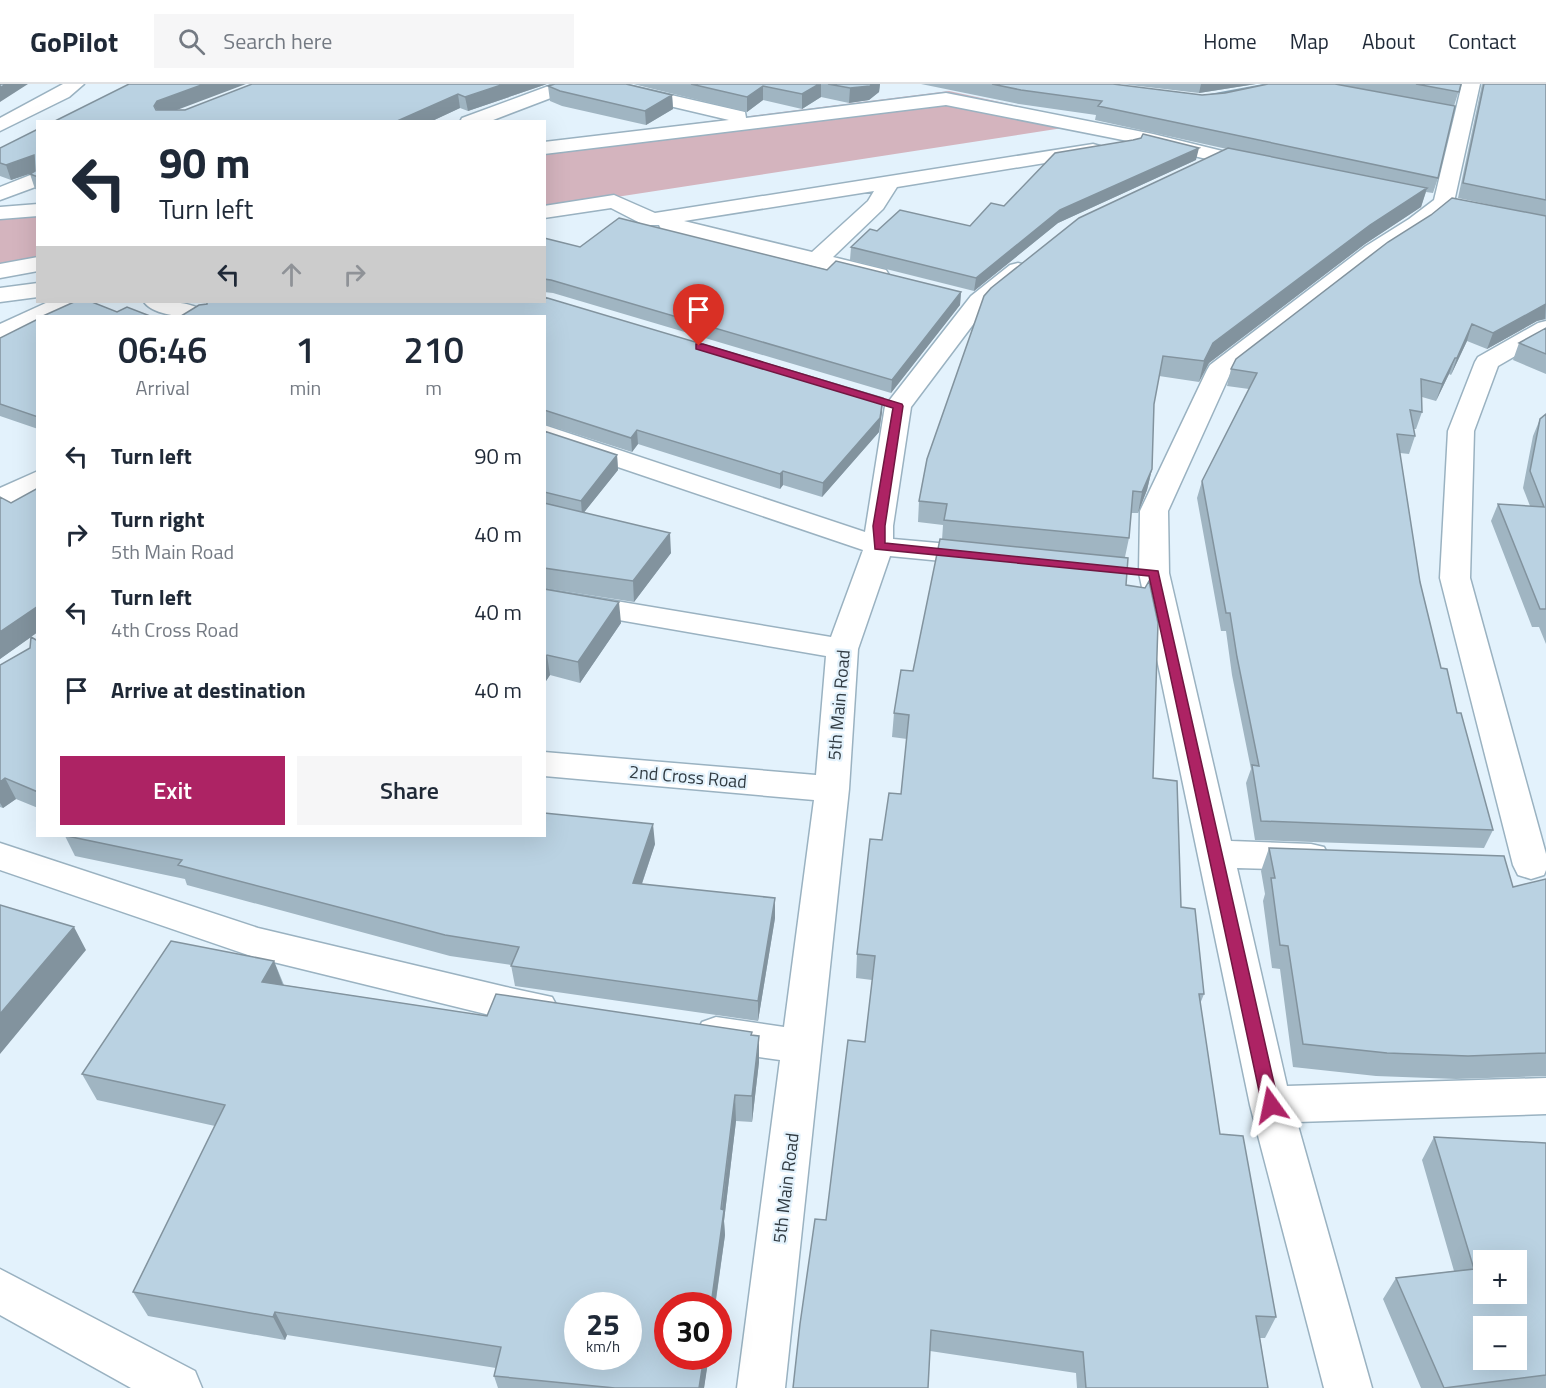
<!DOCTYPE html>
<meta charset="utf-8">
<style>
:root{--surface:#fff;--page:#f6f6f7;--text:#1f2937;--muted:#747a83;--line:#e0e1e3;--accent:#ad2364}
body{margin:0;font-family:"Titillium Web",sans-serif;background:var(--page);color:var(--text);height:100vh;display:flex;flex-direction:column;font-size:22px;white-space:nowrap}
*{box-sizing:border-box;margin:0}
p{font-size:20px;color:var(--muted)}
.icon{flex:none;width:33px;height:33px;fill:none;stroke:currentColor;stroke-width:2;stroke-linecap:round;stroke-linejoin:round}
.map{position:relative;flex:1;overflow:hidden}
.panel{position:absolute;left:36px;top:231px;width:510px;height:522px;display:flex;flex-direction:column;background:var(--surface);border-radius:0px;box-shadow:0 6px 24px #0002}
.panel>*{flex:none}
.top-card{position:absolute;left:36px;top:36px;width:510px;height:183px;border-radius:0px;box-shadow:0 6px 24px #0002;background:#fff;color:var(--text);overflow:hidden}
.tools{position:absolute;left:1473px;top:1166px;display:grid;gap:12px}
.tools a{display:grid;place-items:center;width:54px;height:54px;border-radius:0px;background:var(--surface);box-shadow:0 6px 24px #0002;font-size:30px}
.speed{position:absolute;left:564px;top:1208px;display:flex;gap:12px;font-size:30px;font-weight:700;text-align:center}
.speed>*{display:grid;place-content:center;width:78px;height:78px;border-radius:50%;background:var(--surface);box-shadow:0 6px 24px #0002;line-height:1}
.speed small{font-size:15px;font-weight:400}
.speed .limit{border:9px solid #d22;background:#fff;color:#111}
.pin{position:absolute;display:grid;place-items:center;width:51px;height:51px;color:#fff;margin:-62px -26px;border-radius:50% 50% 50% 0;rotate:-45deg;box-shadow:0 0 6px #0007}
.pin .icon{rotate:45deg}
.me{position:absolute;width:66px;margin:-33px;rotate:348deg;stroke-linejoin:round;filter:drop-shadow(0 0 4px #0008)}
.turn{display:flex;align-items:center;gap:21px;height:126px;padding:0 24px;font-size:27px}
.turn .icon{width:78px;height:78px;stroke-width:2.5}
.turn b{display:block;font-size:42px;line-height:51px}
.lanes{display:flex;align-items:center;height:57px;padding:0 24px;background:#0003;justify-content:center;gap:30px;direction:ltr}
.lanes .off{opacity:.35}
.eta{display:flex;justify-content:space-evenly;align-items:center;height:102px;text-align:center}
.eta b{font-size:36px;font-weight:600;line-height:42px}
.button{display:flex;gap:12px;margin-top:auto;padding:12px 24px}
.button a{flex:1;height:69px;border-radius:0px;background:var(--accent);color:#fff;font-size:24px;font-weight:600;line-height:69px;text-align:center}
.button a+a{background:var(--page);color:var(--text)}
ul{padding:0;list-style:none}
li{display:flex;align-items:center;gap:18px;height:78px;padding:0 24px}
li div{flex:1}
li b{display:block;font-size:22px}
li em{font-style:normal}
header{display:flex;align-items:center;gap:36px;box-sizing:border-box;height:84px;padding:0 30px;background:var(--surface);border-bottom:2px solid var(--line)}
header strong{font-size:28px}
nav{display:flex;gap:33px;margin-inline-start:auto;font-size:21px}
.search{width:420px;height:54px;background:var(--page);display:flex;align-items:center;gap:15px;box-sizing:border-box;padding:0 21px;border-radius:0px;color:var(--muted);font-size:22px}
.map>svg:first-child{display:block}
.green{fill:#d4b4be}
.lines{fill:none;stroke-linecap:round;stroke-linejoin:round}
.stream{fill:#84a2b5;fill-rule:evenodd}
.minor-casing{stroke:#9ab2c1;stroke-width:3}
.minor{fill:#fff;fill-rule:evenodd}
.wall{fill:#a0b5c2}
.shaded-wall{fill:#82939e}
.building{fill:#bad2e2;stroke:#82939e;stroke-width:1.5;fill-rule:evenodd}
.route{fill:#ad2364;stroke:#701741;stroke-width:1.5}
.labels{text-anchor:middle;stroke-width:4.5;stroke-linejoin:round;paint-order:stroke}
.street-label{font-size:18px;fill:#313b42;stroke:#e3f2fc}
</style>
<header>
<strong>GoPilot</strong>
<div class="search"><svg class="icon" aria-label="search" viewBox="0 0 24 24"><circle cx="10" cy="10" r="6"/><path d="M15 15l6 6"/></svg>Search here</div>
<nav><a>Home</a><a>Map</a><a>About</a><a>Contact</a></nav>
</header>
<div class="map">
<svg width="1546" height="1304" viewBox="0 0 1546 1304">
<rect width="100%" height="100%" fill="#e3f2fc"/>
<!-- green -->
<path class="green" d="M 949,7 L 1095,39 L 545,124 L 545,58 Z
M 37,127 L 37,186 L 0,190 L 0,131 Z"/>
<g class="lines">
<!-- stream -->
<path class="stream" d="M 1263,0 L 1283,0 L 1208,14 L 1204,11 Z
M 1336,0 L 1352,0 L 1391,10 L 1387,13 Z"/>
<!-- minor casing -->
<g class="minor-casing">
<path id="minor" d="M 63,0 L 84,0 L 69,13 L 0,47 L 0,34 Z
M 554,0 L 580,0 L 577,4 L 488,38 L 460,38 L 462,34 Z
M 590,0 L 623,0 L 745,28 L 746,34 L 946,9 L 1153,50 L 1263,77 L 1266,81 L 1263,85 L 1256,87 L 1153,62 L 946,21 L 544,70 L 544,58 L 729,36 L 593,4 Z
M 1462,0 L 1480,0 L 1454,118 L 1451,122 L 1425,145 L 1382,172 L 1230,290 L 1168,427 L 1169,489 L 1231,757 L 1311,760 L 1324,763 L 1329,773 L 1324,783 L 1311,786 L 1237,784 L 1287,1002 L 1546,994 L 1546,1030 L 1297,1038 L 1372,1304 L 1324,1304 L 1250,1021 L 1139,489 L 1140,427 L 1207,286 L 1210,281 L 1366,162 L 1409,135 L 1434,116 Z
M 1093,60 L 1100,62 L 1103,66 L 1100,70 L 897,103 L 883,125 L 833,173 L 886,186 L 889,191 L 886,196 L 878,198 L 661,145 L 659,141 L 644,141 L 611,124 L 544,134 L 544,122 L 614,111 L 655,129 ZM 874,107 L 868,117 L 812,168 L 684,137 Z
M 38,88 L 38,102 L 0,116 L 0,103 Z
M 38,120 L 38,132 L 0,135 L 0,123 Z
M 38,173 L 38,187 L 0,194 L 0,180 Z
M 1018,179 L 1026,181 L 1029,186 L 1026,191 L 987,222 L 911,323 L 893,442 L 893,455 L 983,463 L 993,466 L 997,472 L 993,478 L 983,481 L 890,472 L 858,565 L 849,705 L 785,1304 L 737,1304 L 780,976 L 716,967 L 702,962 L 696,950 L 702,938 L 716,933 L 784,943 L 814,716 L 544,692 L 544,668 L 816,691 L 826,572 L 544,523 L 544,505 L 831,553 L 863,466 L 544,358 L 544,341 L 865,448 L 885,322 L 971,212 L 1010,181 Z
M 38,199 L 38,213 L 0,218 L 0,204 Z
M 48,218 L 77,218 C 68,230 51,232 38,232 L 38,240 L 0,256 L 0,240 Z
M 144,218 C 161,216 198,217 209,232 C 192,234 155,233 144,218 Z
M 1546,237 L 1546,254 L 1498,282 L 1474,347 L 1470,494 L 1546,770 L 1546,786 L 1544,791 L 1531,795 L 1518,791 L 1513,781 L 1440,494 L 1448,347 L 1475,278 L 1478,273 L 1538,239 Z
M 38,387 L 38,406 L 10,421 L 0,423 L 0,404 Z
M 0,759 L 258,844 L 506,903 L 552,913 L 558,924 L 552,935 L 538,940 L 506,935 L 257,874 L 0,786 Z
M 0,1185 L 195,1287 L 202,1304 L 131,1304 L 0,1231 Z"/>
</g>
<!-- minor -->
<use href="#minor" class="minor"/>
</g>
<!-- wall -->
<path class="wall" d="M 547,0 L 468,27 L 460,24 L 430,38 L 53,38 L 178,26 Z
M 633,0 L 880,0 L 879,8 L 869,16 L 849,19 L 821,13 L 802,25 L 763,16 L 747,28 Z
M 921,0 L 1113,0 L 1202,11 L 1337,0 L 1461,0 L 1454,22 L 1438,94 L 1433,109 L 1426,108 L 1421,123 L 1365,160 L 1209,279 L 1199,298 L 1159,292 L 1154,320 L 1152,385 L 1147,406 L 1138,429 L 1131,429 L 1129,454 L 1125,473 L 1126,501 L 1153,694 L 1181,823 L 1204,910 L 1200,920 L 1220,1050 L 1276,1233 L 1265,1254 L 1260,1254 L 1268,1304 L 1077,1304 L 1076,1289 L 930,1267 L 826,1136 L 865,958 L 872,896 L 856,894 L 857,870 L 882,756 L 901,710 L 907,655 L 892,653 L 894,629 L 913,587 L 942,456 L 943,441 L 918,438 L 919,417 L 1227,65 L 1095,36 L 1096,31 L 1019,20 Z
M 1121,0 L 1256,0 L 1199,9 Z
M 1482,0 L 1546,0 L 1546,235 L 1537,237 L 1487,265 L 1467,257 L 1451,291 L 1449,290 L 1436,317 L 1422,313 L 1422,328 L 1416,345 L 1414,345 L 1415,352 L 1409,370 L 1400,369 L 1420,498 L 1441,584 L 1457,629 L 1493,746 L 1484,764 L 1255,756 L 1246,699 L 1251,685 L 1232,591 L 1226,547 L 1221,547 L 1197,414 L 1202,397 L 1249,305 L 1227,302 L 1231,285 L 1500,123 L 1458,114 Z
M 548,2 L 672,11 L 673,25 L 646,41 L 562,22 L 550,17 Z
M 38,45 L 38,106 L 35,105 L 30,90 L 32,89 L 11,96 L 0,92 L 0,64 Z
M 1196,76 L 1058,139 L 974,207 L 850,176 L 851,163 L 877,147 L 970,142 L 1004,122 Z
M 544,154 L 580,163 L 827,186 L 961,208 L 960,221 L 891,309 L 553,209 L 544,208 Z
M 544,232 L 882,328 L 879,348 L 822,413 L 783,401 L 780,405 L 638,360 L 632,368 L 544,340 Z
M 38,235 L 38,345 L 0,332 L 0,254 Z
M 1546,244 L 1546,290 L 1513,276 L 1519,259 Z
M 1546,330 L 1546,560 L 1539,543 L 1532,543 L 1491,437 L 1498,420 L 1530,422 L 1523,404 L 1533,352 L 1540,335 Z
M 544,347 L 617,371 L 618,386 L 584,428 L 671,469 L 634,518 L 544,504 Z
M 0,413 L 31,553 L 38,557 L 38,724 L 16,715 L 3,724 L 0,723 L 0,581 L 30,564 L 31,553 L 0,575 Z
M 544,505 L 621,539 L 580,599 L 550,591 L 544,600 Z
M 65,752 L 655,760 L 642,800 L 775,834 L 758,937 L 515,902 L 511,881 L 450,872 L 187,801 L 185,795 L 75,772 Z
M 1269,764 L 1513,803 L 1546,795 L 1546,992 L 1456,995 L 1376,992 L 1293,983 L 1280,885 L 1272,884 L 1263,817 L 1265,810 L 1261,787 Z
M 274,877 L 284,901 L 487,932 L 752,952 L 759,978 L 752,1038 L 736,1037 L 724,1137 L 725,1151 L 704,1304 L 498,1304 L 494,1292 L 496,1284 L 287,1251 L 285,1256 L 148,1232 L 133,1208 L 215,1042 L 97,1016 L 82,990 Z
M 1434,1053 L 1546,1059 L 1546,1304 L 1421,1304 L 1383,1215 L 1396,1194 L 1454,1187 L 1422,1076 Z"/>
<!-- shaded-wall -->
<path class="shaded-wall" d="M 6,0 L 28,0 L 0,18 L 0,4 Z
M 204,0 L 246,0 L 161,32 L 154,22 L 157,17 Z
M 504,0 L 547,0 L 468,27 L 465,13 Z
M 819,0 L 821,0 L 821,13 L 802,25 L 802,10 Z
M 872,0 L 880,0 L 879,8 L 869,16 L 849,19 L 850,4 Z
M 1201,0 L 1256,0 L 1199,9 Z
M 763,2 L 763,16 L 747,28 L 747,13 Z
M 458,10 L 460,24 L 430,38 L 395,38 Z
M 672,11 L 673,25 L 646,41 L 645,27 Z
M 1199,64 L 1196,76 L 1058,139 L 974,207 L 976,194 L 1060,126 Z
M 34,71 L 38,87 L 11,96 L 6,81 Z
M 1427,104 L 1421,123 L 1365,160 L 1209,279 L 1199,298 L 1204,277 L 1213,259 L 1370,141 Z
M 961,208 L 960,221 L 891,309 L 892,296 Z
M 1546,220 L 1545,235 L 1537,237 L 1487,265 L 1493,249 Z
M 1472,240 L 1467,257 L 1451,291 L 1457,274 Z
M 1455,274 L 1449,290 L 1436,317 L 1442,300 Z
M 883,314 L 882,328 L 879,348 L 822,413 L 823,399 Z
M 637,346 L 638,360 L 632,368 L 631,354 Z
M 617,371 L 618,386 L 582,431 L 581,417 Z
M 1152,385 L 1147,406 L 1138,429 L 1142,408 Z
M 783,387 L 783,401 L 780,405 L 780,390 Z
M 670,449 L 671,469 L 634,518 L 633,497 Z
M 619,518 L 621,539 L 580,599 L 578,578 Z
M 38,522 L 38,548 L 0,575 L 0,548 Z
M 547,571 L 550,591 L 544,600 L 544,575 Z
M 5,694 L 16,715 L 3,724 L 0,719 L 0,698 Z
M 653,740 L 655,760 L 635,820 L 633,799 Z
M 775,814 L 775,834 L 758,937 L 758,917 Z
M 74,843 L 86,866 L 0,970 L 0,930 Z
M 274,877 L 284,904 L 262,898 Z
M 759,952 L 759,978 L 752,1038 L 752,1012 Z
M 735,1011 L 736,1037 L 724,1137 L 725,1151 L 715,1221 L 711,1221 Z
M 275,1228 L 287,1251 L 285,1256 L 273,1233 Z
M 704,1272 L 709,1272 L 704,1304 L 699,1304 Z"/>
<!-- building -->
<path class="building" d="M 0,0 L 6,0 L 0,4 Z
M 129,0 L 204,0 L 157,17 L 154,22 L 156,26 L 185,26 L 252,0 L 504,0 L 465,13 L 458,10 L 395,38 L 53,38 Z
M 555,0 L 626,0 L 672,11 L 645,27 L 560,7 L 548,2 Z
M 691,0 L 819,0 L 802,10 L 763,2 L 747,13 Z
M 828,0 L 872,0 L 870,2 L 850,4 Z
M 992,0 L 1113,0 L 1202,11 L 1225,9 L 1268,0 L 1335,0 L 1455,22 L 1438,94 L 1098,22 L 1102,17 L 1021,6 Z
M 1416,0 L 1461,0 L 1459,8 Z
M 1484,0 L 1546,0 L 1546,116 L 1463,99 Z
M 38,45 L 38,93 L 30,90 L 35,87 L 34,71 L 6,81 L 0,79 L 0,64 Z
M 1143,50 L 1199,64 L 1060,126 L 976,194 L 851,163 L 870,145 L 877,147 L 900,126 L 970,142 L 991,119 L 1004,122 L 1055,69 L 1133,56 L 1141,54 Z
M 1228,64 L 1427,104 L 1370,141 L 1213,259 L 1204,277 L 1163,272 L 1154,320 L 1152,385 L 1142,408 L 1133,407 L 1129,454 L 944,436 L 947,420 L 919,417 L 927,375 L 984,212 L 991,204 L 1079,134 Z
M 1452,114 L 1546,132 L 1546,220 L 1493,249 L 1472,240 L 1457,274 L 1455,274 L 1442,300 L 1421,295 L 1422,328 L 1410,326 L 1415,352 L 1397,350 L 1420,498 L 1441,584 L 1447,585 L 1457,629 L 1461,629 L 1493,746 L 1261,737 L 1252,681 L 1259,682 L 1237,573 L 1230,529 L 1226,529 L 1202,397 L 1257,289 L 1231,285 L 1236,275 L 1388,158 L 1431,131 Z
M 619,134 L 827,186 L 836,177 L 961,208 L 892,296 L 551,196 L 544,195 L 544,154 L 580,163 Z
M 544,213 L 883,314 L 880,334 L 823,399 L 783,387 L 780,390 L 637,346 L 631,354 L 544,326 L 544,232 L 181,232 L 199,221 L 207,220 L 207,218 L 544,218 Z
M 74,218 L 92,218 L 117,228 L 127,223 L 150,232 L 43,232 Z
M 38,235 L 38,333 L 0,320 L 0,254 Z
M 1546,244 L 1546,270 L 1519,259 Z
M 1546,330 L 1546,525 L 1540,525 L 1498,420 L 1544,423 L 1530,387 L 1540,335 Z
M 544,347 L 617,371 L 581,417 L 544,408 Z
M 38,404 L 38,522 L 0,548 L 0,413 L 11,419 Z
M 544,419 L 670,449 L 633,497 L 544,484 Z
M 940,455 L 1128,474 L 1126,501 L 1145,504 L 1149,497 L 1158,539 L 1153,694 L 1177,697 L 1181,823 L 1195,825 L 1204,910 L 1199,910 L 1220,1050 L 1243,1052 L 1276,1233 L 1256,1232 L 1268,1304 L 1086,1304 L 1083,1268 L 931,1246 L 928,1304 L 793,1304 L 800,1240 L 815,1135 L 826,1136 L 848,956 L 865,958 L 875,872 L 857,870 L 870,755 L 882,756 L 889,709 L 901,710 L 909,631 L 894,629 L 901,586 L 913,587 Z
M 544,505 L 619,518 L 578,578 L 547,571 L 544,575 Z
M 31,553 L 38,557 L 38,708 L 5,694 L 0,698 L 0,581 L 30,564 Z
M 544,729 L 653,740 L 633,799 L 775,814 L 758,917 L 511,882 L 519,863 L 445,851 L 178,781 L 182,776 L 67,752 L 544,752 Z
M 1269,764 L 1504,772 L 1513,803 L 1546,795 L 1546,969 L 1468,972 L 1387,969 L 1303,960 L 1288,862 L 1280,861 L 1271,794 L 1275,794 Z
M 0,821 L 74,843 L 0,930 Z
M 171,857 L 274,877 L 262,898 L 487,932 L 496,910 L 752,948 L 751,951 L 759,952 L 752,1012 L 735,1011 L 721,1125 L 724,1126 L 711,1221 L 668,1221 L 668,1272 L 704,1272 L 699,1304 L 615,1304 L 494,1292 L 501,1263 L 275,1228 L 273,1233 L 133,1208 L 225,1021 L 82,990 ZM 578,1221 L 628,1221 L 628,1272 L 578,1272 Z
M 1434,1053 L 1546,1059 L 1546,1291 L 1444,1304 L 1396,1194 L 1474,1185 ZM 1484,1176 L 1516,1176 L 1516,1209 L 1484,1209 ZM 1484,1242 L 1516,1242 L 1516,1275 L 1484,1275 Z"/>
<!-- route -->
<path class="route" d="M 696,260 L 703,260 L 902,320 L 903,322 L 885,442 L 885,459 L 1158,487 L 1279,1021 L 1277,1026 L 1271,1028 L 1265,1026 L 1262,1021 L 1149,492 L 875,465 L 873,442 L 893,324 L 696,265 Z"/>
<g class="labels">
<!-- street labels -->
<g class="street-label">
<text transform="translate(839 621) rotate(-85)" y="6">5th Main Road</text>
<text transform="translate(688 693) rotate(5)" y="6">2nd Cross Road</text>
<text transform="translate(786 1104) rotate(-83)" y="6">5th Main Road</text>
</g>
</g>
</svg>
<div class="tools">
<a>+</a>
<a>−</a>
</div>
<div class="speed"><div>25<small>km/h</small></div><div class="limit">30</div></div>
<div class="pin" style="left:699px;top:262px;background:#d93025"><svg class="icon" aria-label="arrive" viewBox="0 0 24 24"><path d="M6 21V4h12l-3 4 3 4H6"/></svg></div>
<svg class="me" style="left:1271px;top:1021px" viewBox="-20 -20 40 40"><path d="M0-17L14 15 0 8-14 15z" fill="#ad2364" stroke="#fff" stroke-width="4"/></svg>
<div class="top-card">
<div class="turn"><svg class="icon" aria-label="left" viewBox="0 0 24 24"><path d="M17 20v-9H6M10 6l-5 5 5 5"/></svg><div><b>90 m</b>Turn left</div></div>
<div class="lanes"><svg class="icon" aria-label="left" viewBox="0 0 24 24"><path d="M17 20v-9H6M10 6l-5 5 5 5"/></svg><svg class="icon off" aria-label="ahead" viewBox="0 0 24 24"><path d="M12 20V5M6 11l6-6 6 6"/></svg><svg class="icon off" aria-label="right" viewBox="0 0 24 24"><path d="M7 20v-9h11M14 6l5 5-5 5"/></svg></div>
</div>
<section class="panel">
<div class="eta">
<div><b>06:46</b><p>Arrival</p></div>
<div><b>1</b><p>min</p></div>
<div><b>210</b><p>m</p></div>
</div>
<ul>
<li><svg class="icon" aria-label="left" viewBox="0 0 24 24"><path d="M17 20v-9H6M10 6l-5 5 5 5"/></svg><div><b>Turn left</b></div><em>90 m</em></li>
<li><svg class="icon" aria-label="right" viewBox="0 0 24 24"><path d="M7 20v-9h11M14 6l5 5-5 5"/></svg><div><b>Turn right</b><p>5th Main Road</p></div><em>40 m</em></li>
<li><svg class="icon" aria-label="left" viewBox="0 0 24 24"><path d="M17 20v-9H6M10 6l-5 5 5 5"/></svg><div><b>Turn left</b><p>4th Cross Road</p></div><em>40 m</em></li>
<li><svg class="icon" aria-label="arrive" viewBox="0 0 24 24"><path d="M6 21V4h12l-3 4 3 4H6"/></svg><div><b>Arrive at destination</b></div><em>40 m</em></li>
</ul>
<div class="button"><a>Exit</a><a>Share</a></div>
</section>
</div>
